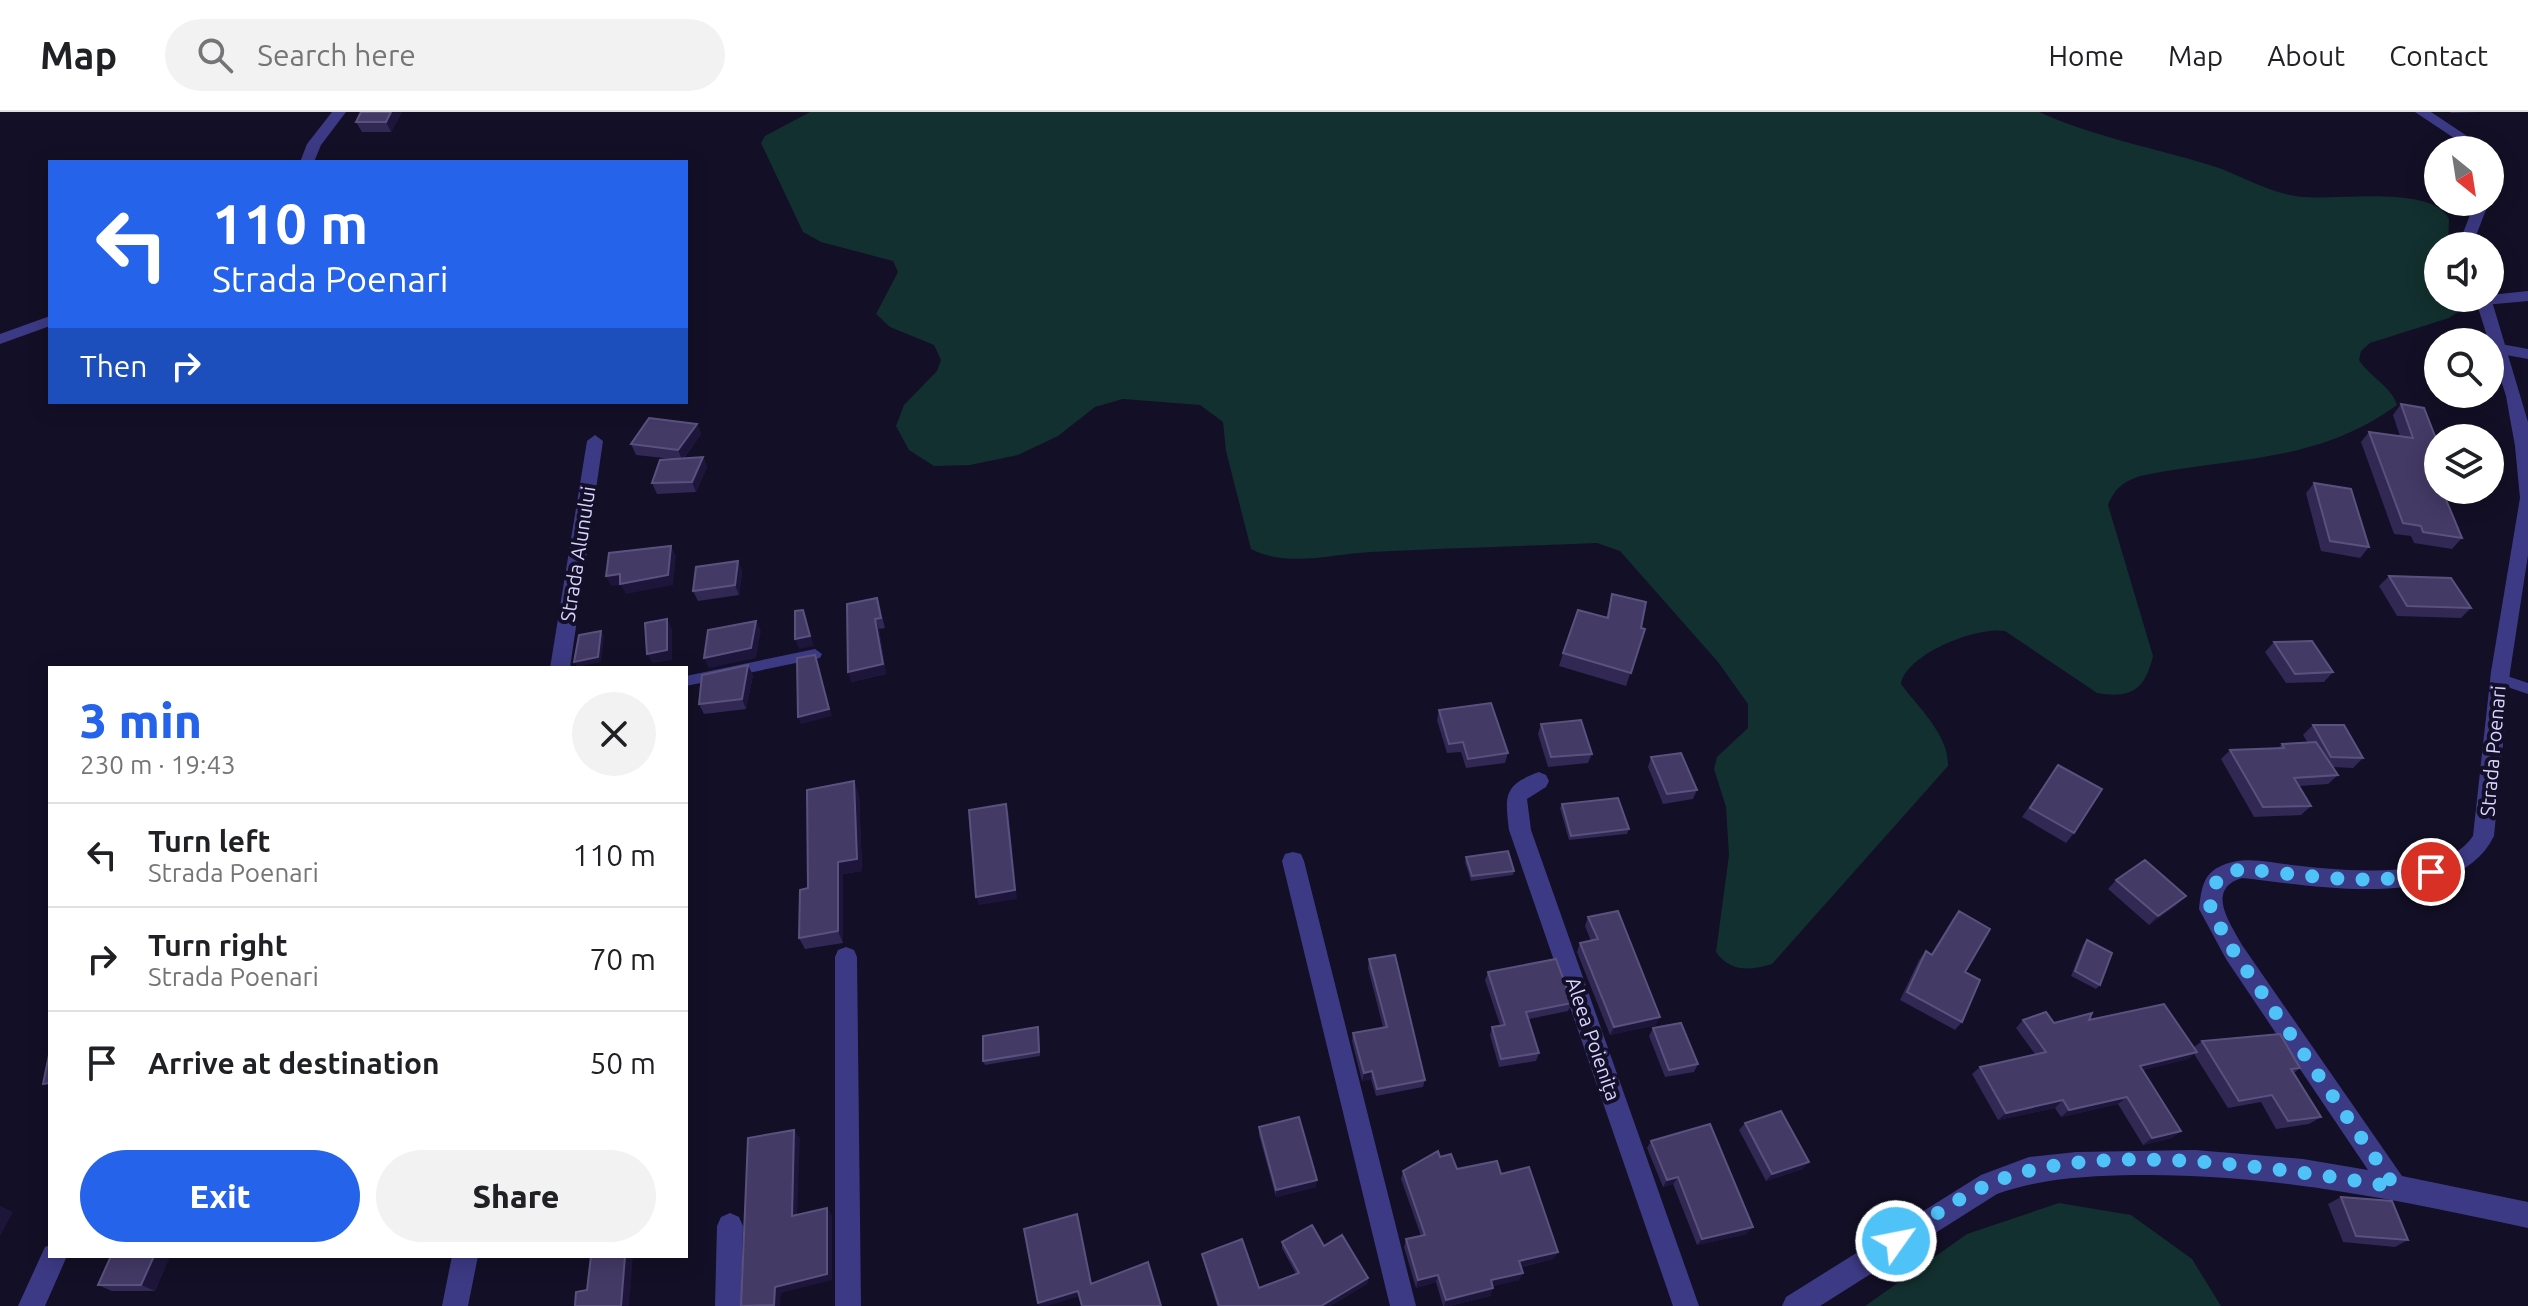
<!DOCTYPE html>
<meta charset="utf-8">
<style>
:root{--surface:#fff;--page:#f2f2f2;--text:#202124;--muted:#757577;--line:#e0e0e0;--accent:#2563eb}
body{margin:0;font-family:Ubuntu,sans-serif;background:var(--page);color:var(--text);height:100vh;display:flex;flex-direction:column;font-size:30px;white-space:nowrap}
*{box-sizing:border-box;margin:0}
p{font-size:26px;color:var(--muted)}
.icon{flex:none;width:44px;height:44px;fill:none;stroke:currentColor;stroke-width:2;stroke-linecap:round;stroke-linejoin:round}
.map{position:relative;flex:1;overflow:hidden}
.details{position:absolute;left:48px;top:554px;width:640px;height:592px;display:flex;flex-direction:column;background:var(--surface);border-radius:0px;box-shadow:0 4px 20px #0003}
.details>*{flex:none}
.banner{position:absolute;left:48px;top:48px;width:640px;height:244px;border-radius:0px;box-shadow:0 4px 20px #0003;background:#2563eb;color:#fff;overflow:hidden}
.needle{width:52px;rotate:150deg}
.tools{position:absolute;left:2424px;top:24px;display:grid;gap:16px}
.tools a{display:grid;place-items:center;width:80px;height:80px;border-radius:50%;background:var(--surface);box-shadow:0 4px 20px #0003;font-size:40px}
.pin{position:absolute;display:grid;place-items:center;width:68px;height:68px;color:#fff;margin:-34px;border:4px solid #fff;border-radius:50%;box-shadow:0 2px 8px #0007}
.me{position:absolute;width:88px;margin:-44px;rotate:57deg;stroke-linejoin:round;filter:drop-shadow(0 0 6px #0008)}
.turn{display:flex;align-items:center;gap:28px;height:168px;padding:0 32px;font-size:36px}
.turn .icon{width:104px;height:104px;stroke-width:2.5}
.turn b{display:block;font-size:56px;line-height:68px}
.then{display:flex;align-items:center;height:76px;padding:0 32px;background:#0003;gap:16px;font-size:30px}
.round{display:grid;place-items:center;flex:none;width:84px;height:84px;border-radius:42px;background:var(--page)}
.head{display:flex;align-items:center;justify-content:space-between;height:136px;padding:0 32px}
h1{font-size:48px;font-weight:800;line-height:60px;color:var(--accent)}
.action{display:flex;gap:16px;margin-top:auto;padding:16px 32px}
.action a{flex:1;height:92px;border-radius:48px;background:var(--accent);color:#fff;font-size:32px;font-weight:800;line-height:92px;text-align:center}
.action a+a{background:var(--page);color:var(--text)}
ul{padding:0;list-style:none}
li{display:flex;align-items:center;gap:24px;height:104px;padding:0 32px;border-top:2px solid var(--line)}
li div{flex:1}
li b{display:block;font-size:30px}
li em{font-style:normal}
header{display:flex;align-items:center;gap:48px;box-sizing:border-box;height:112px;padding:0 40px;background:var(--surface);border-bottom:2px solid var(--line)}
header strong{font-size:38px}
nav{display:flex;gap:44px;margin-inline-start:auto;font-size:28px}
.search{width:560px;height:72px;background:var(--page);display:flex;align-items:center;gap:20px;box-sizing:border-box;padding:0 28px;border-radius:44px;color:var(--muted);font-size:30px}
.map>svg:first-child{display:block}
.green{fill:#12302f}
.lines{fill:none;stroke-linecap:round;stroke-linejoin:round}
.service{fill:#3d3a85;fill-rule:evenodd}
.minor{fill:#3d3a85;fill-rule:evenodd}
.tertiary{fill:#3d3a85;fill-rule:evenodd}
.wall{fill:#312854}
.shaded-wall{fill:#1d163a}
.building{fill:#433a66;stroke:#5a527e;stroke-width:2}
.route{stroke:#4fc3f7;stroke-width:14;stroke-dasharray:0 25.2}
.labels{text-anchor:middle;stroke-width:8;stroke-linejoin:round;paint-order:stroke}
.street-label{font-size:20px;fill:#d9d4ff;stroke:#130f26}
</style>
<header>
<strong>Map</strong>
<div class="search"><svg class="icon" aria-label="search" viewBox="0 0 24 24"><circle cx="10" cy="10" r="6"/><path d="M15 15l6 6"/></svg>Search here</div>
<nav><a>Home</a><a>Map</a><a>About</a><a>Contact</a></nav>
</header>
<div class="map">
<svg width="2528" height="1194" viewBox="0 0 2528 1194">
<rect width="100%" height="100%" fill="#130f26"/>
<!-- green -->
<path class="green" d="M 810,0 L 2039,0 C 2094,25 2155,36 2213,54 C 2244,64 2271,83 2305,85 C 2338,88 2433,73 2449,107 L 2448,134 L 2438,134 L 2438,186 L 2462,186 L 2465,195 L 2449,206 L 2370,231 L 2361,239 L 2359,248 C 2369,264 2392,275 2397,293 C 2316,352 2232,345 2140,364 C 2123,370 2115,376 2108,393 L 2153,544 C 2145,578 2131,587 2097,581 L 2005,519 C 1977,514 1906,542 1901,572 C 1918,595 1949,623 1948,654 L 1772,852 C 1750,859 1730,860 1716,840 L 1729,743 L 1726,695 L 1714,657 L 1717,645 L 1748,616 L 1748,592 L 1718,550 L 1620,439 L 1597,431 C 1522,434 1446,436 1371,440 C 1331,442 1289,456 1251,437 L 1226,339 L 1223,310 L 1200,293 L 1123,287 L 1095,295 L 1058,324 L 1018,343 L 970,353 L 934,354 L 909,338 L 896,314 L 904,293 L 937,259 L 941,248 L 934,233 L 890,215 L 876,202 L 898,160 L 893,149 L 821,130 L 803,120 L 761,31 L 765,24 Z
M 2059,1091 L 2131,1103 L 2192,1147 L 2221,1194 L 1865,1194 L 1967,1122 Z"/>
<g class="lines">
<!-- service -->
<path class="service" d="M 815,537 L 822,542 L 820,546 L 686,574 L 686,564 Z
M 2498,561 L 2528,571 L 2528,582 L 2493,570 L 2491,566 L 2493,562 Z"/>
<!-- minor -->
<path class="minor" d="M 332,0 L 346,0 L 321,33 L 314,50 L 300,50 L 307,32 Z
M 2528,179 L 2528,189 L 2484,193 L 2476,188 L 2490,186 L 2490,183 Z
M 50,204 L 50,214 L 0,232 L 0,222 Z
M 2501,232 L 2528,237 L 2528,247 L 2495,241 L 2493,237 Z
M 595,323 L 603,329 L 570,556 L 550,556 L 587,329 Z
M 1539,660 L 1546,663 L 1549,669 L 1546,675 L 1527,687 L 1531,718 L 1699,1194 L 1673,1194 L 1509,718 C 1505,684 1503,673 1539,660 Z
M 1293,740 L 1301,742 L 1304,749 L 1416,1194 L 1390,1194 L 1282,749 L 1285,742 Z
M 846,835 L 854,838 L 857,845 L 861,1194 L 835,1194 L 835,845 L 838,838 Z
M 730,1101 L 739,1105 L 743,1114 L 741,1194 L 715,1194 L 717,1114 L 721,1105 Z
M 50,1133 L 50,1144 L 67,1144 L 45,1194 L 18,1194 L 45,1135 Z
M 452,1144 L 478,1144 L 468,1194 L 442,1194 Z"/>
<!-- tertiary -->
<path class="tertiary" d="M 2415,0 L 2431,0 L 2488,38 L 2472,38 Z
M 2490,47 L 2497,51 L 2497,66 L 2490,70 Z
M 2475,90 L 2489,90 L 2472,134 L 2458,134 Z
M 2475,186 L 2491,186 L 2528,310 L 2528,443 L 2510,560 L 2494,724 C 2456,802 2312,773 2242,766 C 2205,777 2230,811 2242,833 L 2402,1064 L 2528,1090 L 2528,1116 C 2398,1088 2269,1061 2135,1063 C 2087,1064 2043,1066 1997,1082 L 1820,1194 L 1782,1194 L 1786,1185 L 1981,1063 L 2029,1045 L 2076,1040 L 2195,1038 L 2303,1047 L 2368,1058 L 2226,847 L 2199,797 C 2201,781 2202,763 2219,755 C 2241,743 2268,750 2291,753 C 2340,758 2441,771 2473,724 L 2491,560 L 2520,386 L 2515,334 L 2506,284 Z"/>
</g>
<!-- wall -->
<path class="wall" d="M 402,0 L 391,20 L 362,20 L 356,10 Z
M 2450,0 L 2481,0 L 2451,1 Z
M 2401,292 L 2438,378 L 2470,378 L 2465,384 L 2443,380 L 2462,426 L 2452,437 L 2414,431 L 2411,424 L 2394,422 L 2361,330 L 2369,320 L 2400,324 L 2393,303 Z
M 697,312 L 701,322 L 684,346 L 703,345 L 707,355 L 696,380 L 657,382 L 652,371 L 673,347 L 636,343 L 631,332 Z
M 2314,371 L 2369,435 L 2360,446 L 2321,439 L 2306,381 Z
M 738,449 L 742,460 L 739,483 L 698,489 L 693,479 Z
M 2389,464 L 2471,496 L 2461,506 L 2397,504 L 2379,474 Z
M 1612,482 L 1641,516 L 1645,517 L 1626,574 L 1559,554 L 1563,541 L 1606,506 Z
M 880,496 L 885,516 L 879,517 L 886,562 L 851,570 Z
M 2274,530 L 2333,560 L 2324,570 L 2286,571 L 2265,540 Z
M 753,563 L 746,597 L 704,602 L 699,592 Z
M 1439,598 L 1508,641 L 1505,651 L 1466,656 L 1461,640 L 1447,641 L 1437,608 Z
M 1541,612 L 1592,642 L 1588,651 L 1548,655 L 1538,622 Z
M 2313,613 L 2363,646 L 2353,656 L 2333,655 L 2338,663 L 2328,672 L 2299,674 L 2311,694 L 2301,703 L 2254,705 L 2221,647 L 2230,638 L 2277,637 L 2282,632 L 2308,631 L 2303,623 Z
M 1651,645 L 1697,678 L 1693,687 L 1663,692 L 1648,655 Z
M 2058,653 L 2074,721 L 2066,731 L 2022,705 Z
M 859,682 L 862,759 L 843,762 L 843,831 L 805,837 L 799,826 L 808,776 Z
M 1562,692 L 1629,717 L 1627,722 L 1569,728 L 1560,696 Z
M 1466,745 L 1514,759 L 1513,763 L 1471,769 L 1465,750 Z
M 2116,768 L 2177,793 L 2149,813 L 2108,777 Z
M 1959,799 L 1965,860 L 1962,910 L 1955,918 L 1900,888 L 1919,848 L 1926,839 L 1931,842 L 1952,808 Z
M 1588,805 L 1656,913 L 1610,923 L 1577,840 L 1580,831 L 1591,829 L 1585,814 Z
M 2087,828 L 2100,873 L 2096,877 L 2071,864 L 2083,833 Z
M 1369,847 L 1425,968 L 1423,975 L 1376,984 L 1371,967 L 1362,969 L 1352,929 L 1353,921 L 1383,915 L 1368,856 Z
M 1488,860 L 1572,891 L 1568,899 L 1529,907 L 1539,941 L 1536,949 L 1499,955 L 1490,923 L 1492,915 L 1500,913 L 1485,868 Z
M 2023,908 L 2054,911 L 2089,908 L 2194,935 L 2202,929 L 2300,956 L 2294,961 L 2321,1005 L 2309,1012 L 2276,1017 L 2261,990 L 2228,996 L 2194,942 L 2188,947 L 2143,958 L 2181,1019 L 2172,1026 L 2143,1033 L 2118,992 L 2061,1005 L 2055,996 L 1998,1008 L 1972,962 L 1980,955 L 2035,942 L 2016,916 Z
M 1653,916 L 1698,952 L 1694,960 L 1665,965 L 1649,924 Z
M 1039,919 L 1040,944 L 985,953 L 983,949 Z
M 1745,1011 L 1803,1057 L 1766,1069 L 1739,1018 Z
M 1259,1015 L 1316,1075 L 1276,1085 L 1259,1023 Z
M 1651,1029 L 1747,1122 L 1697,1133 L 1673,1072 L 1663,1075 L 1647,1036 Z
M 1440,1045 L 1457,1057 L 1501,1062 L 1558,1140 L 1553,1147 L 1521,1155 L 1523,1161 L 1519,1168 L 1492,1174 L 1493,1176 L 1490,1184 L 1449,1194 L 1443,1194 L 1436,1170 L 1416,1176 L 1404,1135 L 1406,1127 L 1421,1124 L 1401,1067 L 1403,1059 Z
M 2341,1085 L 2408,1128 L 2395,1135 L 2343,1130 L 2328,1092 Z
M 1282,1130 L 1324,1134 L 1368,1166 L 1367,1172 L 1330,1194 L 1217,1194 L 1203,1148 L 1202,1142 L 1259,1176 L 1296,1162 L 1282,1136 Z
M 111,1144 L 170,1144 L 155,1179 L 112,1179 L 98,1173 Z"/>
<!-- shaded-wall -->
<path class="shaded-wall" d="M 391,0 L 402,0 L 391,20 L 386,10 Z
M 697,312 L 701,322 L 682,348 L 678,338 Z
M 703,345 L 707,355 L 696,380 L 692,370 Z
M 671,434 L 676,444 L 673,473 L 626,482 L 621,473 L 611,474 L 606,464 Z
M 738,449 L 742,460 L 739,483 L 735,473 Z
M 803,498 L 814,534 L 799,537 L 795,527 Z
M 667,507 L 672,517 L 672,548 L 652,551 L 647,542 Z
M 875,507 L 879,517 L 886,562 L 851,570 L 848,560 Z
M 756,509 L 761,519 L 756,546 L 709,556 L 704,546 Z
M 601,519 L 604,524 L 601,550 L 577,555 L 574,550 Z
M 815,543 L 832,604 L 801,612 L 798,605 Z
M 748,553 L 753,563 L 746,597 L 742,587 Z
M 854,669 L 859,682 L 862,759 L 843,762 L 843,831 L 838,819 L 838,750 Z
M 1006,692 L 1009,701 L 1017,787 L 979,793 L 976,785 Z
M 2186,784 L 2177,793 L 2149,813 L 2158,804 Z
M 1660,905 L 1656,913 L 1610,923 L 1614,915 Z
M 2197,940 L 2188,947 L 2131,961 L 2140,954 Z
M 1372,959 L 1371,967 L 1362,969 L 1364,961 Z
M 2127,985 L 2118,992 L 2061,1005 L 2069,998 Z
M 2063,988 L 2055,996 L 1998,1008 L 2006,1001 Z
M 794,1018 L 800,1026 L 797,1110 L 792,1104 Z
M 2181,1019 L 2172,1026 L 2143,1033 L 2152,1026 Z
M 1809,1050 L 1803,1057 L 1766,1069 L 1772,1062 Z
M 1678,1065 L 1673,1072 L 1663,1075 L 1667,1068 Z
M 1317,1068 L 1316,1075 L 1276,1085 L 1276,1078 Z
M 0,1094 L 13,1100 L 0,1124 Z
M 827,1096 L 832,1103 L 832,1168 L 781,1181 L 780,1194 L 775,1194 L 775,1175 Z
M 1753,1115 L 1747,1122 L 1697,1133 L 1702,1127 Z
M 1558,1140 L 1553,1147 L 1515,1156 L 1519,1149 Z
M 154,1144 L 170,1144 L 155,1179 L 141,1173 Z
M 625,1144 L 633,1145 L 629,1194 L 621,1194 Z
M 1523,1161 L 1519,1168 L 1487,1176 L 1491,1168 Z
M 1438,1163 L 1436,1170 L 1416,1176 L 1418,1168 Z
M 1368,1166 L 1367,1172 L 1330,1194 L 1321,1194 Z
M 1493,1176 L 1490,1184 L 1449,1194 L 1444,1194 L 1446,1188 Z
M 1078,1179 L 1080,1184 L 1047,1194 L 1039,1194 L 1038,1191 Z"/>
<!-- building -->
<path class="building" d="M 361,0 L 391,0 L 386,10 L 356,10 Z
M 2401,292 L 2424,296 L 2438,332 L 2438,378 L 2442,378 L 2462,426 L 2423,420 L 2421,414 L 2403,411 L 2369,320 L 2413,326 Z
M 649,306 L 697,312 L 678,338 L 631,332 Z
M 703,345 L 692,370 L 652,371 L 660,348 Z
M 2314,371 L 2351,377 L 2369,435 L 2330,429 Z
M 671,434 L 668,463 L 620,472 L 620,462 L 606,464 L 609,441 Z
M 738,449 L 735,473 L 693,479 L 696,455 Z
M 2389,464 L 2451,466 L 2471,496 L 2407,494 Z
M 1612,482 L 1646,490 L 1641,516 L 1645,517 L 1631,561 L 1563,541 L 1578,498 L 1608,506 Z
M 877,486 L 881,506 L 875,507 L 883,552 L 848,560 L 847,492 Z
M 803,498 L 810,524 L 795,527 L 795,499 Z
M 667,507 L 667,538 L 647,542 L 645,511 Z
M 756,509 L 751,536 L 704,546 L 708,518 Z
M 601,519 L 598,545 L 574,550 L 579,523 Z
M 2312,529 L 2333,560 L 2295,562 L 2274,530 Z
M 815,543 L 829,597 L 798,605 L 797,546 Z
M 748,553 L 742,587 L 699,592 L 702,563 Z
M 1491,591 L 1508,641 L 1468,647 L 1463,630 L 1449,632 L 1439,598 Z
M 1581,608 L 1592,642 L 1551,645 L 1541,612 Z
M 2313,613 L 2344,613 L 2363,646 L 2331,645 Z
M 2316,630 L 2338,663 L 2294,666 L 2311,694 L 2263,695 L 2230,638 L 2284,636 L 2282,632 Z
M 1681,641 L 1697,678 L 1667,682 L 1651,645 Z
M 2058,653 L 2102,677 L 2074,721 L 2030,696 Z
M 854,669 L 857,747 L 838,750 L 838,819 L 799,826 L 800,778 L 808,776 L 807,678 Z
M 1618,686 L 1629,717 L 1571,724 L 1562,692 Z
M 1006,692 L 1015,778 L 976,785 L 969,698 Z
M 1508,739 L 1514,759 L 1472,764 L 1466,745 Z
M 2145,748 L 2186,784 L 2158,804 L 2116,768 Z
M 1618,799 L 1660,905 L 1614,915 L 1580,831 L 1598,827 L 1588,805 Z
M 1959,799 L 1990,817 L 1965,860 L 1980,868 L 1962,910 L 1907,880 L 1926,839 L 1932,843 Z
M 2087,828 L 2112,841 L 2100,873 L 2075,859 Z
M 1395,843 L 1425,968 L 1377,977 L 1372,959 L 1364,961 L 1353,921 L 1387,915 L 1369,847 Z
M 1556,847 L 1572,891 L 1526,900 L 1539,941 L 1501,947 L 1492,915 L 1505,913 L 1488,860 Z
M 2164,892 L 2197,940 L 2140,954 L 2181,1019 L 2152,1026 L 2127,985 L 2069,998 L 2063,988 L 2006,1001 L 1980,955 L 2046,940 L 2023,908 L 2046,900 L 2054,911 L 2092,901 L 2089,908 Z
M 1681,911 L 1698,952 L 1669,958 L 1653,916 Z
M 1038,915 L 1039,940 L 983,949 L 983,924 Z
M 2280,922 L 2300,956 L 2291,957 L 2321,1005 L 2288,1009 L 2272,983 L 2239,989 L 2202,929 Z
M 50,938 L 50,971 L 43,972 Z
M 1781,999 L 1809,1050 L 1772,1062 L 1745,1011 Z
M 1299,1005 L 1317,1068 L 1276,1078 L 1259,1015 Z
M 1710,1012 L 1753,1115 L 1702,1127 L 1678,1065 L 1667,1068 L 1651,1029 Z
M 794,1018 L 792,1104 L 827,1096 L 827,1162 L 775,1175 L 774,1193 L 741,1194 L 748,1026 Z
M 1438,1039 L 1440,1045 L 1451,1042 L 1457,1057 L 1497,1049 L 1501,1062 L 1529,1055 L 1558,1140 L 1519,1149 L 1523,1161 L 1491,1168 L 1493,1176 L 1446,1188 L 1438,1163 L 1418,1168 L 1406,1127 L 1425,1123 L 1403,1059 Z
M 2341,1085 L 2392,1089 L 2408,1128 L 2356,1124 Z
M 1077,1102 L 1091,1172 L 1148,1150 L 1161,1194 L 1082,1194 L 1078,1179 L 1038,1191 L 1024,1117 Z
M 1312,1113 L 1324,1134 L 1342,1123 L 1368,1166 L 1321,1194 L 1219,1194 L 1202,1142 L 1242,1127 L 1259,1176 L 1299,1161 L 1282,1130 Z
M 111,1144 L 154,1144 L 141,1173 L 98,1173 Z
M 591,1144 L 625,1144 L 621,1194 L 575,1194 L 576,1180 L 587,1178 Z"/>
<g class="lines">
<!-- route -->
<path class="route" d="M 1896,1129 C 1926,1109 1957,1086 1990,1072 C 2093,1025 2285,1057 2395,1075 L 2234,840 L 2210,797 L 2213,774 L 2224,762 L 2242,757 C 2302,762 2371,776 2431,760"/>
</g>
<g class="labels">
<!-- street labels -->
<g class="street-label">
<text transform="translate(578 442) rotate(-81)" y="7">Strada Alunului</text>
<text transform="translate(2493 639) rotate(-85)" y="7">Strada Poenari</text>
<text transform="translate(1593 927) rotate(71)" y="7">Aleea Poienița</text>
</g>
</g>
</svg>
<div class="tools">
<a><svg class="needle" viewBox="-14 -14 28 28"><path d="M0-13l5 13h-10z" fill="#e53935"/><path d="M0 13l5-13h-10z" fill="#757577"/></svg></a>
<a><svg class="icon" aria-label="sound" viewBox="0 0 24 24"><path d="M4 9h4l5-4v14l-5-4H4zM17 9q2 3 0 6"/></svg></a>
<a><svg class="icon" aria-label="search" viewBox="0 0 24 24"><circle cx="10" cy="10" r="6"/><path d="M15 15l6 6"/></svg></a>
<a><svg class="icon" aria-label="layers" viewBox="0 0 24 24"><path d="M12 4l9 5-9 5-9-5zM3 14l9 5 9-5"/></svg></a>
</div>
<div class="pin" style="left:2431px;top:760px;background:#d93025"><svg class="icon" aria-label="arrive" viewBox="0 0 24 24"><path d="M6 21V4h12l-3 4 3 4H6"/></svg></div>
<svg class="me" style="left:1896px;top:1129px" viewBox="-20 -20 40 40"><circle r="17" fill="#4fc3f7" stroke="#fff" stroke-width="3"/><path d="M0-11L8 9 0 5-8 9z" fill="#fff"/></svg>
<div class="banner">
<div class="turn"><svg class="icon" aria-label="left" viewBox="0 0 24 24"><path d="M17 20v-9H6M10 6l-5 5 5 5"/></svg><div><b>110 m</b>Strada Poenari</div></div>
<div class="then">Then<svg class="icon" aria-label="right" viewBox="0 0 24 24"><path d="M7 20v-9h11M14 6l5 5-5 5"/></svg></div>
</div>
<section class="details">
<div class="head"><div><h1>3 min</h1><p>230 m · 19:43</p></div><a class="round"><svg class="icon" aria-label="close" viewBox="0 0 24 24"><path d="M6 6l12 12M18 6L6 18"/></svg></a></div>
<ul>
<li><svg class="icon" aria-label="left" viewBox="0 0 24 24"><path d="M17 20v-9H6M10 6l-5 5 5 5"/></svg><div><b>Turn left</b><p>Strada Poenari</p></div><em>110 m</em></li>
<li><svg class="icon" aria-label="right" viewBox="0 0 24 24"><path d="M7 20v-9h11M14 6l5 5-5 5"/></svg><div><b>Turn right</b><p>Strada Poenari</p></div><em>70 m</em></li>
<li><svg class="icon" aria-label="arrive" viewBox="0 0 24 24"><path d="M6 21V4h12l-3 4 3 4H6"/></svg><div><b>Arrive at destination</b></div><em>50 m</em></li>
</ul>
<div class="action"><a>Exit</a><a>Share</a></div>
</section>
</div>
